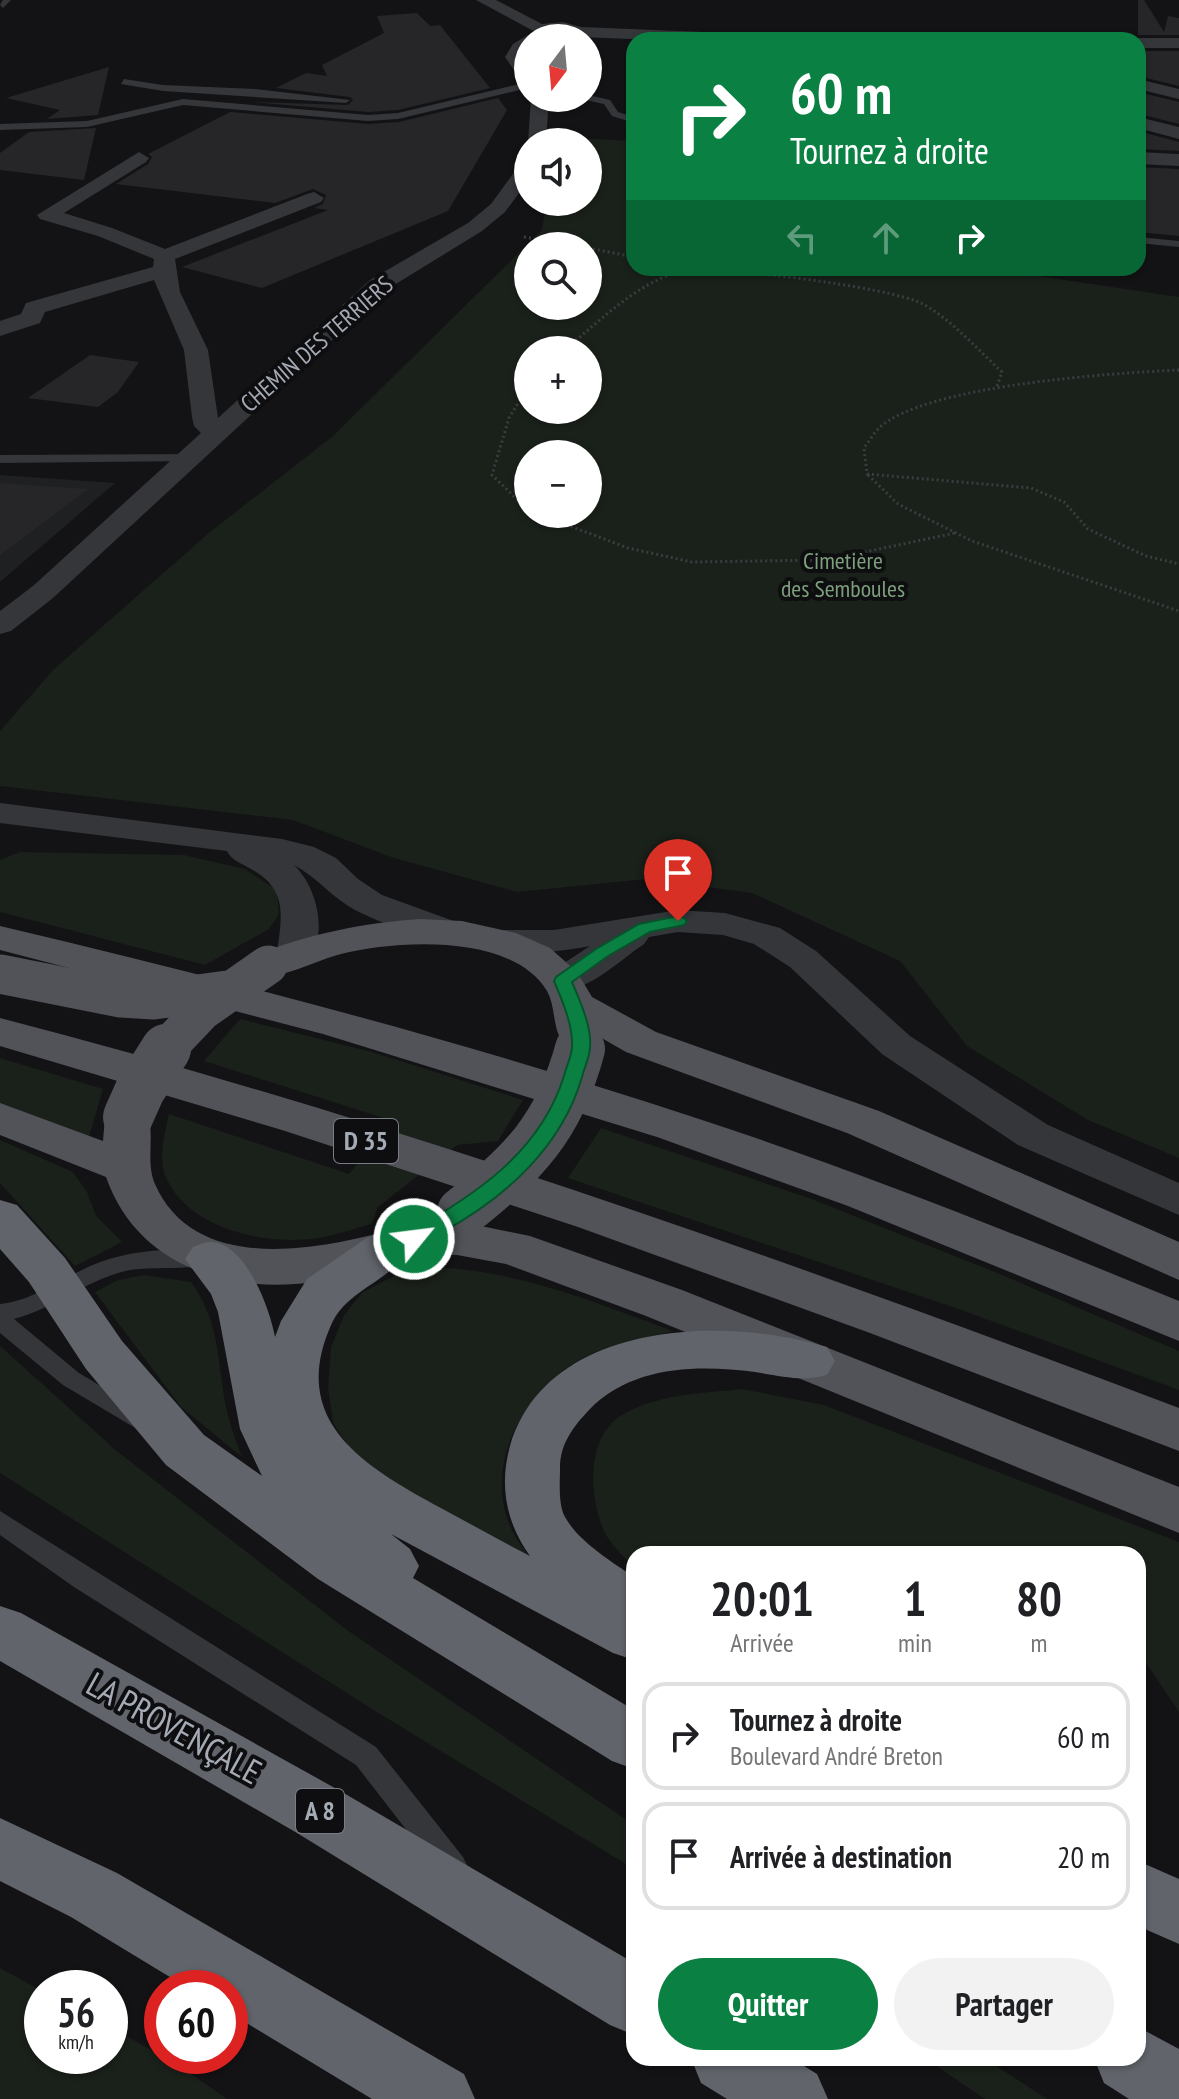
<!DOCTYPE html>
<html lang="fr">
<meta charset="utf-8">
<style>
:root{--surface:#fff;--page:#f2f2f2;--text:#202124;--muted:#757577;--line:#e0e0e0;--accent:#0b8043}
body{margin:0;font-family:"PT Sans Narrow",sans-serif;background:var(--page);color:var(--text);height:100vh;display:flex;flex-direction:column;font-size:30px;white-space:nowrap}
*{box-sizing:border-box;margin:0}
p{font-size:26px;color:var(--muted)}
.icon{flex:none;width:44px;height:44px;fill:none;stroke:currentColor;stroke-width:2;stroke-linecap:round;stroke-linejoin:round}
.map{position:relative;flex:1;overflow:hidden}
.panel{position:absolute;left:626px;top:1546px;width:520px;height:520px;display:flex;flex-direction:column;background:var(--surface);border-radius:24px;box-shadow:0 2px 6px #0004}
.panel>*{flex:none}
.guide{position:absolute;left:626px;top:32px;width:520px;height:244px;border-radius:24px;box-shadow:0 2px 6px #0004;background:#0b8043;color:#fff;overflow:hidden}
.needle{width:52px;rotate:196deg}
.controls{position:absolute;left:514px;top:24px;display:grid;gap:16px}
.controls a{display:grid;place-items:center;width:88px;height:88px;border-radius:50%;background:var(--surface);box-shadow:0 2px 6px #0004;font-size:40px}
.speed{position:absolute;left:24px;top:1970px;display:flex;gap:16px;font-size:40px;font-weight:700;text-align:center}
.speed>*{display:grid;place-content:center;width:104px;height:104px;border-radius:50%;background:var(--surface);box-shadow:0 2px 6px #0004;line-height:1}
.speed small{font-size:20px;font-weight:400}
.speed .limit{border:12px solid #d22;background:#fff;color:#111}
.pin{position:absolute;display:grid;place-items:center;width:68px;height:68px;color:#fff;margin:-82px -34px;border-radius:50% 50% 50% 0;rotate:-45deg;box-shadow:0 0 8px #0007}
.pin .icon{rotate:45deg}
.me{position:absolute;width:88px;margin:-44px;rotate:61deg;stroke-linejoin:round;filter:drop-shadow(0 0 6px #0008)}
.turn{display:flex;align-items:center;gap:28px;height:168px;padding:0 32px;font-size:36px}
.turn .icon{width:104px;height:104px;stroke-width:2.5}
.turn b{display:block;font-size:56px;line-height:68px}
.lanes{display:flex;align-items:center;height:76px;padding:0 32px;background:#0003;justify-content:center;gap:40px;direction:ltr}
.lanes .off{opacity:.35}
.eta{display:flex;justify-content:space-evenly;align-items:center;height:136px;text-align:center}
.eta b{font-size:48px;font-weight:600;line-height:56px}
.button{display:flex;gap:16px;margin-top:auto;padding:16px 32px}
.button a{flex:1;height:92px;border-radius:48px;background:var(--accent);color:#fff;font-size:32px;font-weight:600;line-height:92px;text-align:center}
.button a+a{background:var(--page);color:var(--text)}
ul{padding:0;list-style:none}
li{display:flex;align-items:center;gap:24px;height:108px;margin:0 16px 12px;padding:0 16px;border:4px solid var(--line);border-radius:24px}
li div{flex:1}
li b{display:block;font-size:30px}
li em{font-style:normal}
.map>svg:first-child{display:block}
.built{fill:#1f2022}
.green{fill:#1a201a;fill-rule:evenodd}
.building{fill:#262629}
.lines{fill:none;stroke-linecap:round;stroke-linejoin:round}
.path{stroke:#3b3d41;stroke-width:3;stroke-dasharray:2 3;stroke-linecap:butt}
.lane{fill:#34363a;fill-rule:evenodd}
.street{fill:#34363a;fill-rule:evenodd}
.primary{fill:#515359;fill-rule:evenodd}
.highway{fill:#61646b;fill-rule:evenodd}
.primary-bridge-far1{stroke:#515359;stroke-width:39}
.primary-bridge{stroke:#515359;stroke-width:50}
.route{fill:#0b8043;stroke:#07532c;stroke-width:2}
.labels{text-anchor:middle;stroke-width:8;stroke-linejoin:round;paint-order:stroke}
.far-street-label{font-size:24px;fill:#a5abb5;stroke:#0e0e10}
.far-park-label{font-size:24px;fill:#7d9f7d;stroke:#0e0e10}
.shield{fill:#0e0e10;stroke:#787c84;stroke-width:2}
.shield-label{font-size:26px;font-weight:bold;fill:#a5abb5}
.near-street-label{font-size:34px;fill:#a5abb5;stroke:#0e0e10}
</style>
<div class="map">
<svg width="1179" height="2099" viewBox="0 0 1179 2099">
<rect width="100%" height="100%" fill="#131315"/>
<!-- built -->
<path class="built" d="M 0,475 L 115,483 L 0,582 Z"/>
<!-- green -->
<path class="green" d="M 556,137 L 634,141 L 634,268 L 984,268 L 1179,297 L 1179,1158 L 1088,1120 L 967,1046 L 900,961 L 752,893 L 646,879 L 517,892 L 394,858 L 293,820 L 0,786 L 0,731 L 53,670 L 210,532 L 333,436 L 542,230 L 546,202 L 588,202 L 588,142 L 555,142 ZM 588,246 L 588,306 L 528,306 L 528,246 ZM 528,350 L 588,350 L 588,410 L 528,410 ZM 528,454 L 588,454 L 588,514 L 528,514 Z
M 20,852 L 184,855 L 245,869 L 277,890 L 279,914 L 269,929 L 205,965 L 0,912 L 0,860 Z
M 240,1019 L 372,1052 L 523,1100 L 498,1141 L 457,1145 L 378,1207 L 372,1224 C 355,1228 337,1235 319,1238 C 267,1246 187,1230 165,1175 C 158,1157 165,1132 169,1114 L 349,1174 L 393,1121 L 204,1061 Z
M 0,1058 L 103,1089 L 89,1137 L 0,1104 Z
M 601,1128 L 809,1198 L 1000,1274 L 1179,1351 L 1179,1390 L 956,1308 L 568,1178 Z
M 0,1140 L 73,1172 L 87,1192 L 96,1216 L 122,1242 L 75,1266 L 0,1183 Z
M 437,1267 C 526,1273 591,1301 673,1331 C 645,1339 611,1343 585,1357 C 527,1386 483,1461 510,1526 C 516,1540 528,1554 536,1567 L 365,1470 L 333,1423 L 328,1387 L 331,1348 L 344,1315 L 363,1292 L 398,1274 Z
M 144,1275 L 191,1282 C 223,1327 216,1365 228,1415 C 231,1429 237,1443 242,1457 L 181,1407 L 95,1292 L 118,1280 Z
M 0,1346 L 118,1452 L 347,1630 L 634,1825 L 634,1869 L 372,1709 L 0,1473 Z
M 742,1389 L 824,1405 L 1179,1542 L 1179,1712 L 1144,1660 L 1138,1658 L 1138,1554 L 634,1554 L 634,1568 C 625,1558 613,1547 606,1535 C 588,1499 584,1433 627,1412 C 662,1394 704,1393 742,1389 Z
M 0,1968 L 42,1991 L 42,2056 L 110,2056 L 110,2027 L 177,2064 L 227,2099 L 0,2099 Z
M 925,2058 L 984,2058 L 1047,2099 L 985,2099 Z"/>
<!-- building -->
<path class="building" d="M 1138,0 L 1144,0 L 1164,32 L 1168,16 L 1179,18 L 1179,35 L 1138,35 Z
M 417,13 L 430,26 L 440,25 L 490,88 L 398,110 L 368,112 L 250,102 L 348,105 L 353,100 L 350,97 L 276,88 L 306,73 L 327,76 L 322,65 L 384,33 L 377,16 Z
M 1138,51 L 1179,51 L 1179,86 L 1138,76 Z
M 109,67 L 98,115 L 47,119 L 60,110 L 6,98 Z
M 1138,92 L 1179,102 L 1179,124 L 1140,114 L 1145,98 Z
M 498,98 L 507,110 L 448,211 L 262,288 L 182,267 L 328,210 L 314,208 L 323,204 L 326,195 L 313,189 L 275,203 L 116,184 L 148,164 L 152,157 L 148,154 L 230,112 L 368,124 L 399,122 Z
M 96,128 L 84,180 L 0,170 L 0,153 L 29,132 Z
M 1138,131 L 1179,142 L 1179,151 L 1138,149 Z
M 1138,167 L 1179,169 L 1179,236 L 1138,232 Z
M 90,355 L 139,362 L 118,392 L 98,407 L 28,398 Z
M 0,483 L 88,489 L 0,555 Z"/>
<g class="lines">
<!-- path -->
<path class="path" d="M 524,237 L 576,246
M 588,248 L 634,257
M 564,350 C 597,324 633,286 675,273 C 708,263 891,287 923,304 C 953,321 977,349 1002,372 L 996,389
M 1179,370 C 1114,373 925,385 879,428 C 873,434 869,442 864,448 L 867,474 L 1031,488 L 1064,502 L 1088,529 L 1146,556 L 1179,564
M 528,387 L 509,418 L 492,475 L 528,510
M 868,475 L 898,504 L 972,541 L 1179,611
M 538,514 L 628,548 L 692,562 L 827,560 L 955,533"/>
<!-- lane -->
<path class="lane" d="M 3,0 L 11,0 L 3,8 L 0,5 Z
M 124,79 L 163,85 L 255,89 L 350,100 L 346,103 L 163,91 L 121,84 Z
M 528,82 L 528,88 L 398,119 L 368,121 L 183,105 L 87,127 L 0,130 L 0,124 L 87,121 L 183,99 L 368,115 L 398,113 Z
M 588,95 L 610,100 L 618,112 L 634,117 L 634,123 L 612,116 L 604,104 L 585,100 Z
M 1138,237 L 1179,241 L 1179,247 L 1138,243 Z
M 197,454 L 197,460 L 192,461 L 0,463 L 0,455 Z
M 161,1250 L 205,1252 L 208,1258 L 205,1264 C 177,1272 146,1264 118,1273 C 81,1284 52,1309 14,1319 L 79,1373 L 151,1416 L 154,1423 L 151,1430 L 142,1432 L 63,1385 L 0,1333 L 0,1304 C 31,1301 54,1283 82,1270 C 107,1257 134,1252 161,1250 Z
M 0,1511 L 376,1747 L 463,1857 L 468,1867 L 463,1877 L 453,1881 L 443,1877 L 356,1765 L 74,1587 L 0,1535 Z"/>
<!-- street -->
<path class="street" d="M 476,0 L 496,0 L 542,24 L 563,22 L 581,27 L 776,35 L 784,40 L 657,40 L 580,37 L 562,32 L 539,34 Z
M 528,35 L 535,38 L 528,38 L 528,48 L 521,57 L 528,66 L 528,83 L 522,82 L 505,57 L 513,44 Z
M 1138,38 L 1179,38 L 1179,48 L 1138,48 L 1138,40 L 1132,40 Z
M 1138,79 L 1179,89 L 1179,99 L 1138,89 Z
M 531,98 L 549,98 L 546,142 L 528,142 Z
M 1138,117 L 1179,127 L 1179,139 L 1138,128 Z
M 139,152 L 149,158 L 146,162 L 64,213 L 112,228 L 165,249 L 307,194 L 314,192 L 324,198 L 321,202 L 175,259 L 180,292 L 208,350 L 218,418 L 370,280 L 468,223 L 491,204 L 521,163 L 528,161 L 528,181 L 505,212 L 482,231 L 386,290 L 53,598 L 11,631 L 0,634 L 0,611 L 33,586 L 201,433 L 194,426 L 192,417 L 184,350 L 154,280 L 45,312 L 40,323 L 0,336 L 0,321 L 21,314 L 26,303 L 153,267 L 154,259 L 98,236 L 40,219 L 37,215 Z
M 1138,152 L 1179,154 L 1179,166 L 1138,164 Z
M 0,803 L 282,839 L 314,847 L 336,858 L 358,879 L 382,895 L 459,923 L 465,931 L 459,939 L 446,942 C 417,935 382,924 355,910 C 332,898 317,877 294,865 C 317,887 328,932 309,960 L 296,963 L 283,960 L 277,952 C 282,916 288,889 251,869 C 241,863 232,861 227,851 L 0,823 Z
M 678,910 L 725,913 L 780,928 L 816,951 L 910,1036 L 1048,1125 L 1179,1183 L 1179,1215 L 1018,1145 L 882,1054 L 790,967 L 754,944 L 723,935 L 678,932 L 649,937 L 644,944 C 617,962 583,998 549,989 L 544,981 L 549,973 L 590,946 C 556,952 519,957 486,949 L 480,941 L 486,933 L 499,930 L 554,930 Z"/>
<!-- primary -->
<path class="primary" d="M 421,919 L 462,921 L 516,933 L 550,948 L 577,972 L 592,997 L 656,1032 L 879,1111 L 1179,1242 L 1179,1280 L 847,1133 L 626,1052 L 598,1036 L 593,1043 L 578,1047 L 563,1043 C 552,1027 556,1007 547,991 C 512,933 397,940 341,954 C 312,961 283,981 253,974 L 247,965 L 253,956 C 308,934 362,923 421,919 Z
M 0,926 C 232,981 463,1041 690,1116 C 856,1170 1018,1235 1179,1301 L 1179,1341 L 848,1206 L 657,1137 L 323,1034 L 0,950 Z
M 0,1018 C 401,1122 792,1262 1179,1408 L 1179,1451 L 870,1333 L 578,1227 L 282,1130 L 0,1046 Z
M 128,1102 L 144,1106 C 158,1128 144,1159 155,1184 C 194,1273 313,1251 387,1231 L 393,1233 L 397,1227 L 414,1222 L 457,1221 L 530,1236 L 682,1290 L 1179,1487 L 1179,1533 L 646,1316 L 506,1264 L 457,1255 L 408,1254 L 404,1260 C 369,1271 333,1282 295,1284 C 214,1290 134,1258 106,1177 L 0,1135 L 0,1103 L 103,1141 L 105,1117 L 112,1106 Z"/>
<!-- highway -->
<path class="highway" d="M 0,1200 L 17,1205 L 65,1258 L 122,1341 L 204,1435 L 262,1476 L 240,1429 L 218,1312 L 211,1294 L 185,1259 L 193,1247 C 198,1245 205,1242 211,1242 C 246,1243 270,1309 275,1337 L 281,1321 L 307,1279 L 368,1237 L 385,1232 L 402,1237 L 410,1249 C 391,1281 348,1289 332,1323 C 287,1421 364,1466 439,1507 C 469,1523 499,1540 530,1556 C 506,1523 499,1485 510,1446 C 547,1320 725,1316 827,1347 L 835,1361 L 827,1375 C 803,1382 781,1376 755,1372 C 698,1365 633,1365 589,1410 C 573,1427 560,1444 560,1468 C 560,1483 558,1504 565,1517 C 579,1542 611,1561 634,1577 L 634,1660 L 613,1653 L 391,1534 L 410,1549 L 419,1566 L 413,1578 L 634,1710 L 634,1769 L 612,1761 L 318,1579 L 166,1465 L 86,1369 L 29,1282 L 0,1249 Z
M 0,1606 L 21,1613 L 342,1792 L 634,1963 L 634,2035 L 610,2025 L 297,1833 L 0,1661 Z
M 0,1818 L 117,1873 L 464,2074 L 475,2099 L 372,2099 L 230,2013 L 230,1988 L 188,1988 L 71,1917 L 0,1881 Z
M 1138,1861 L 1179,1879 L 1179,1944 L 1138,1926 Z
M 1138,2027 L 1179,2049 L 1179,2099 L 1129,2099 L 1104,2083 L 1094,2058 L 1138,2058 Z
M 691,2058 L 791,2058 L 817,2074 L 828,2099 L 727,2099 L 701,2083 Z"/>
<!-- primary-bridge-far1 -->
<path class="primary-bridge-far1" d="M 0,974 L 121,998 L 154,1000 L 227,990
M 164,1051 L 202,1011 L 268,965
M 580,1051 L 581,1047"/>
<!-- primary-bridge -->
<path class="primary-bridge" d="M 128,1117 L 140,1090 L 166,1049
M 462,1212 C 524,1163 559,1127 580,1049"/>
</g>
<!-- route -->
<path class="route" d="M 678,916 L 684,918 L 687,921 L 684,925 L 650,932 L 608,956 L 572,982 C 580,1001 592,1027 590,1047 C 590,1057 584,1068 582,1077 C 562,1146 507,1196 446,1230 C 433,1236 421,1248 406,1244 L 403,1239 L 406,1234 C 474,1196 540,1153 564,1076 C 566,1067 572,1056 572,1046 C 573,1025 562,1000 554,981 L 556,977 L 596,949 L 639,924 Z"/>
<g class="labels">
<!-- far-street labels -->
<g class="far-street-label">
<text transform="translate(317 344) rotate(-41)" y="8">CHEMIN DES TERRIERS</text>
</g>
<!-- far-park labels -->
<g class="far-park-label">
<text x="843" y="569">Cimetière<tspan x="843" dy="28">des Semboules</tspan></text>
</g>
<!-- shield labels -->
<g class="shield">
<rect x="334" y="1119" width="64" height="44" rx="6"/>
<rect x="296" y="1789" width="48" height="44" rx="6"/>
</g>
<g class="shield-label">
<text x="366" y="1150">D 35</text>
<text x="320" y="1820">A 8</text>
</g>
<!-- near-street labels -->
<g class="near-street-label">
<text transform="translate(174 1728) rotate(29)" y="12">LA PROVENÇALE</text>
</g>
</g>
</svg>
<div class="controls">
<a><svg class="needle" viewBox="-14 -14 28 28"><path d="M0-13l5 13h-10z" fill="#e53935"/><path d="M0 13l5-13h-10z" fill="#757577"/></svg></a>
<a><svg class="icon" aria-label="sound" viewBox="0 0 24 24"><path d="M4 9h4l5-4v14l-5-4H4zM17 9q2 3 0 6"/></svg></a>
<a><svg class="icon" aria-label="search" viewBox="0 0 24 24"><circle cx="10" cy="10" r="6"/><path d="M15 15l6 6"/></svg></a>
<a>+</a>
<a>−</a>
</div>
<div class="speed"><div>56<small>km/h</small></div><div class="limit">60</div></div>
<div class="pin" style="left:678px;top:921px;background:#d93025"><svg class="icon" aria-label="arrive" viewBox="0 0 24 24"><path d="M6 21V4h12l-3 4 3 4H6"/></svg></div>
<svg class="me" style="left:414px;top:1239px" viewBox="-20 -20 40 40"><circle r="17" fill="#0b8043" stroke="#fff" stroke-width="3"/><path d="M0-11L8 9 0 5-8 9z" fill="#fff"/></svg>
<div class="guide">
<div class="turn"><svg class="icon" aria-label="right" viewBox="0 0 24 24"><path d="M7 20v-9h11M14 6l5 5-5 5"/></svg><div><b>60 m</b>Tournez à droite</div></div>
<div class="lanes"><svg class="icon off" aria-label="left" viewBox="0 0 24 24"><path d="M17 20v-9H6M10 6l-5 5 5 5"/></svg><svg class="icon off" aria-label="ahead" viewBox="0 0 24 24"><path d="M12 20V5M6 11l6-6 6 6"/></svg><svg class="icon" aria-label="right" viewBox="0 0 24 24"><path d="M7 20v-9h11M14 6l5 5-5 5"/></svg></div>
</div>
<section class="panel">
<div class="eta">
<div><b>20:01</b><p>Arrivée</p></div>
<div><b>1</b><p>min</p></div>
<div><b>80</b><p>m</p></div>
</div>
<ul>
<li><svg class="icon" aria-label="right" viewBox="0 0 24 24"><path d="M7 20v-9h11M14 6l5 5-5 5"/></svg><div><b>Tournez à droite</b><p>Boulevard André Breton</p></div><em>60 m</em></li>
<li><svg class="icon" aria-label="arrive" viewBox="0 0 24 24"><path d="M6 21V4h12l-3 4 3 4H6"/></svg><div><b>Arrivée à destination</b></div><em>20 m</em></li>
</ul>
<div class="button"><a>Quitter</a><a>Partager</a></div>
</section>
</div>
